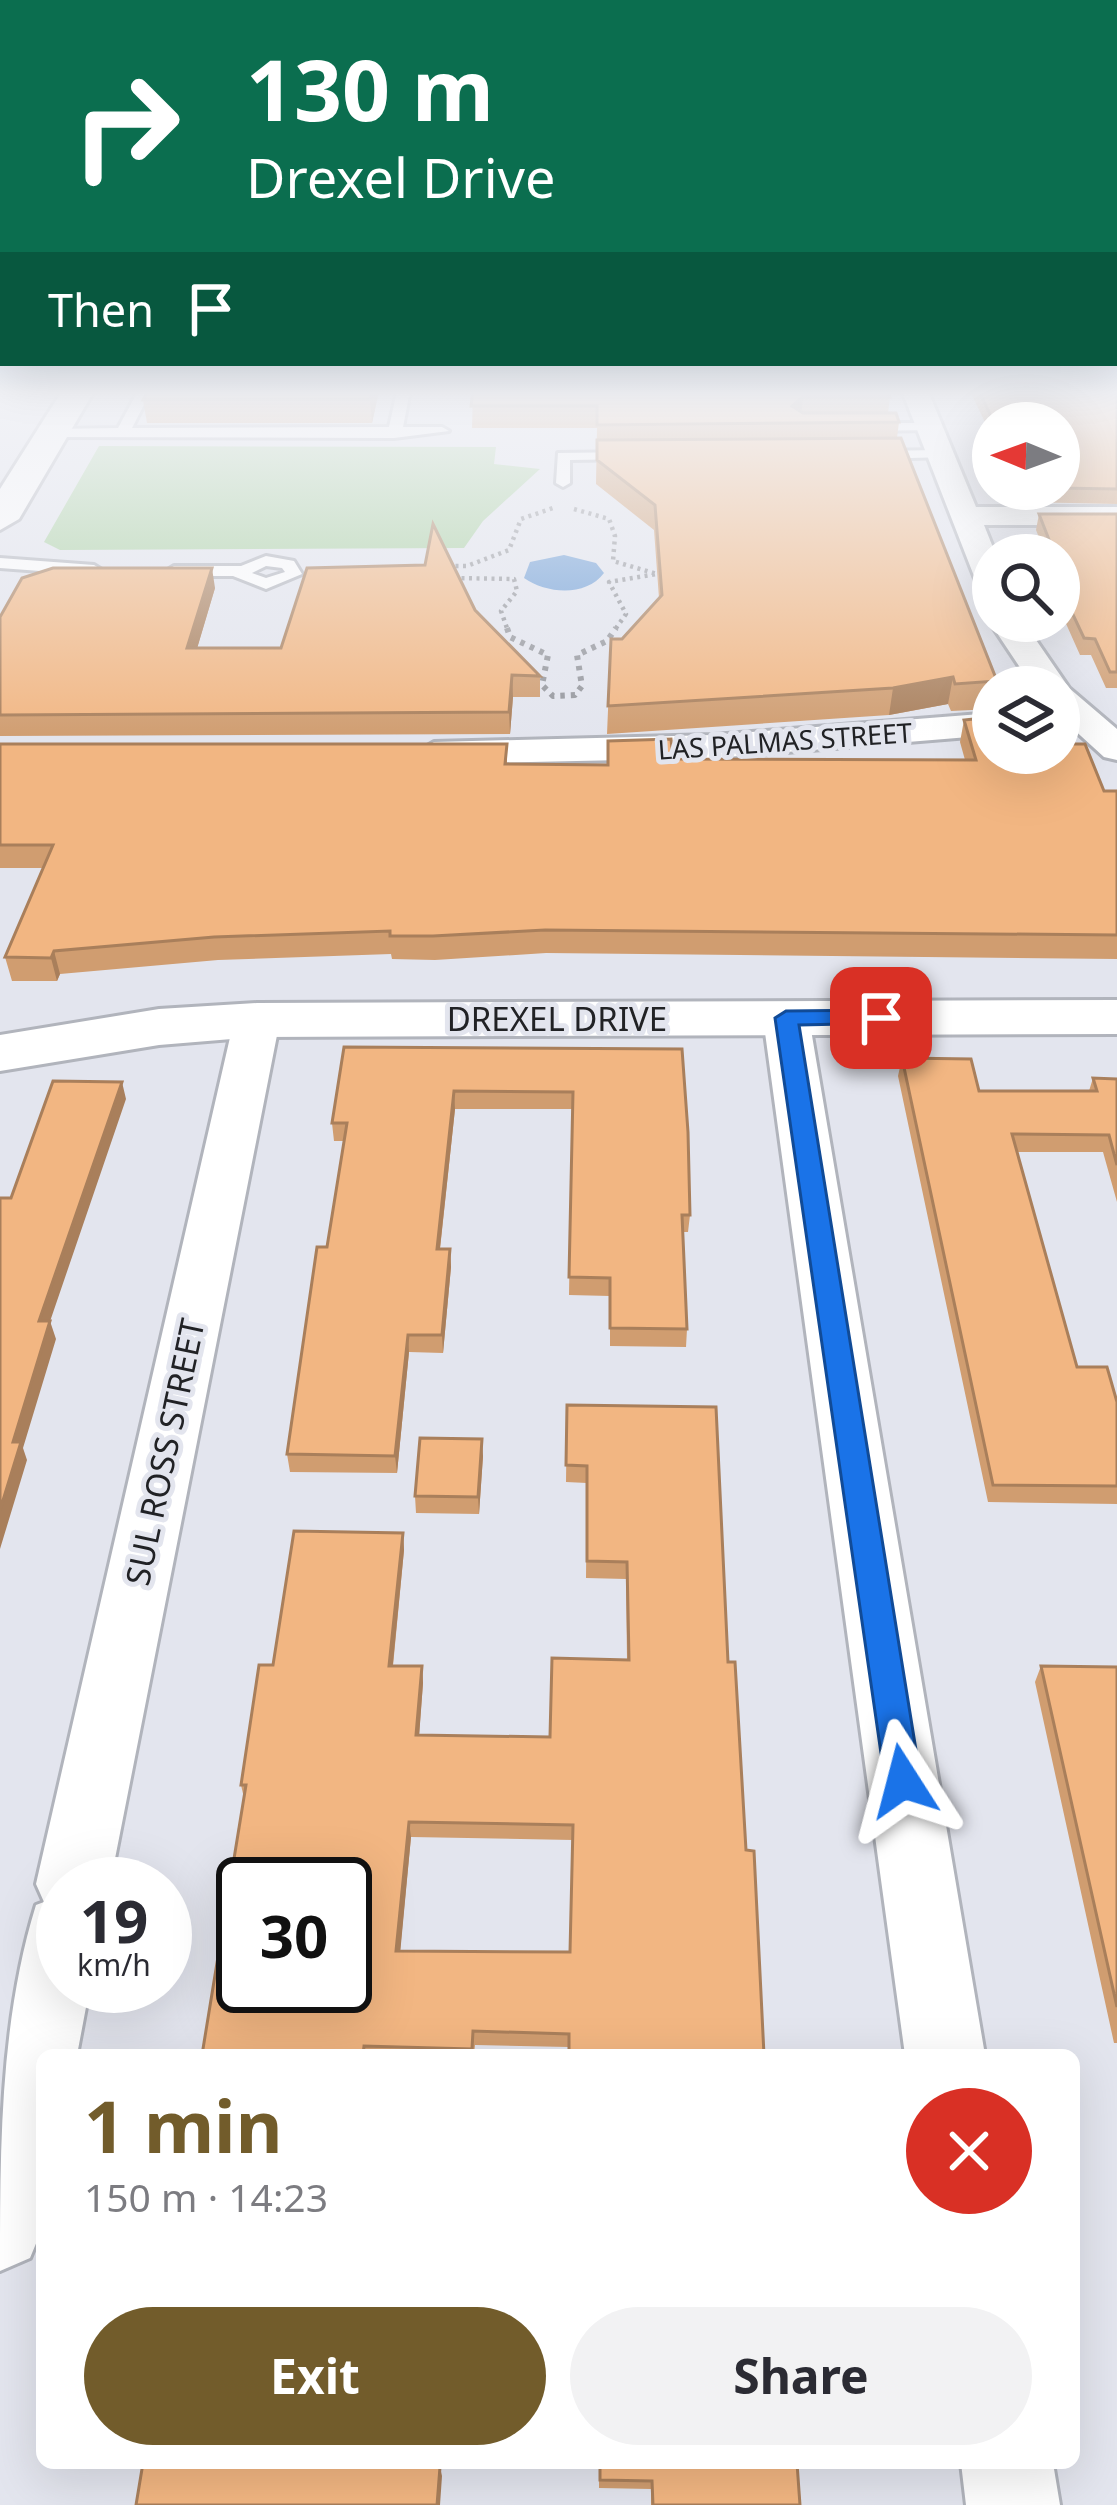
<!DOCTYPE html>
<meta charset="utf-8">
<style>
:root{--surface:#fff;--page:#f2f2f3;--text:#2b2b33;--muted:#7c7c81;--accent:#725c2b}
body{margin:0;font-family:"Noto Sans",sans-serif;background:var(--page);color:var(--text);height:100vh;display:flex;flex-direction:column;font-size:45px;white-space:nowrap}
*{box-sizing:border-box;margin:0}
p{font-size:39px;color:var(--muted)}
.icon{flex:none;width:66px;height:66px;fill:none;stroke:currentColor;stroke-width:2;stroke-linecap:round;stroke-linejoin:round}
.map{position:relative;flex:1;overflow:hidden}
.panel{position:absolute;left:36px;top:2049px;width:1044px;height:420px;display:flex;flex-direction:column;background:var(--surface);border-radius:18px;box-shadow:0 12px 48px #0002}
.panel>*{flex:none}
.guide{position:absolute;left:0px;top:0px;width:1119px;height:366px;box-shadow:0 12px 48px #0002;background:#0b6e4f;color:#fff;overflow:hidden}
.needle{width:78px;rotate:271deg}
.buttons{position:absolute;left:972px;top:402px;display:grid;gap:24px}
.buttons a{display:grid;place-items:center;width:108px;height:108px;border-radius:50%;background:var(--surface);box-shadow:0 12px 48px #0002;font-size:60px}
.speed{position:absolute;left:36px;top:1857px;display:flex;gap:24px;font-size:60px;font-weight:700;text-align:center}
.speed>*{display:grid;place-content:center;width:156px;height:156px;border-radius:50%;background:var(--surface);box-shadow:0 12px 48px #0002;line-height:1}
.speed small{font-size:30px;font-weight:400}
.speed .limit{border:6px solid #111;border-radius:18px;background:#fff;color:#111}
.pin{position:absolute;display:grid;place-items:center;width:102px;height:102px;color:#fff;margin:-51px;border-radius:24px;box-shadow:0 6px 18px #0006}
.me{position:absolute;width:132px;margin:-66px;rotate:351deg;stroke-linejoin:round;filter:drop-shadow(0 0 9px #0008)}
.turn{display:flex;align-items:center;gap:42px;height:252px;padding:0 48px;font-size:54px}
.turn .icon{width:156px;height:156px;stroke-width:2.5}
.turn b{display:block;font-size:84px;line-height:102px}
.then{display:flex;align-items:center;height:114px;padding:0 48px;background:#0003;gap:24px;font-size:45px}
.round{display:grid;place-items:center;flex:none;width:126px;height:126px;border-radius:63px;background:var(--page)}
.headline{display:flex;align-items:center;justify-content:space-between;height:204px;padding:0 48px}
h1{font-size:72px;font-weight:700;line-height:90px;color:var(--accent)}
.cta{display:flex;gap:24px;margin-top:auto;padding:24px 48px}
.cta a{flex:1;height:138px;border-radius:72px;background:var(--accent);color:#fff;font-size:48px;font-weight:700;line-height:138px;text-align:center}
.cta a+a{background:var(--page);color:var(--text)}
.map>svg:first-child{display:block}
.green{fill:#a7d09f}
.water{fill:#6f9ed6}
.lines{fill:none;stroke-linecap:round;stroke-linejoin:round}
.service-casing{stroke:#b1b4bc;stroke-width:6}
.minor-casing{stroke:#b1b4bc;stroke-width:6}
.tertiary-casing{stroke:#b1b4bc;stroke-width:6}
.path-far1{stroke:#94969c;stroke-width:4.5;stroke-dasharray:3 4.5;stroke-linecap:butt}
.path{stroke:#94969c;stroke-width:6;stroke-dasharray:4.5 6;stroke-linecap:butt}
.service{fill:#fff;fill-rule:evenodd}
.minor{fill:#fff;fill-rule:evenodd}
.tertiary{fill:#fff;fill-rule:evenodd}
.wall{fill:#d09d70;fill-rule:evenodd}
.shaded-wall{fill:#a97f5b}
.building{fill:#f2b682;stroke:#a97f5b;stroke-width:3;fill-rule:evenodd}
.route{fill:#1a73e8;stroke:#114b97;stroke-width:3}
.labels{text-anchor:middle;stroke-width:10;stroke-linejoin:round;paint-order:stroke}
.far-street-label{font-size:27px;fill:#212225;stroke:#e3e5ee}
.street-label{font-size:33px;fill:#212225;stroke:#e3e5ee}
</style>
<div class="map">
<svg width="1117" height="2505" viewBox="0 0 1117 2505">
<rect width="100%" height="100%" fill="#e3e5ee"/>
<!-- green -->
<path class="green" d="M 99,446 L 496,447 L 494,464 L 540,469 L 483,521 L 464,548 L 60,550 L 44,542 Z"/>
<!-- water -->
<path class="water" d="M 564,555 L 596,563 L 604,573 C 586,597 547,594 524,578 L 530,562 Z"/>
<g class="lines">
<!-- service casing -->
<g class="service-casing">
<path id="service" d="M 138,391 L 151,391 L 132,428 L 389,427 L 397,391 L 410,391 L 403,427 L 442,427 L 449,431 L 394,438 L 52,437 L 45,433 L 52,429 L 118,428 Z
M 930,423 L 935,430 L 862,431 L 855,427 L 862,423 Z
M 942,450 L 947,451 L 947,457 L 874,459 L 867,455 L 874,451 Z
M 632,452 L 639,456 L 637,459 L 570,460 L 570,483 L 563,487 L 556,483 L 558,453 Z
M 266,556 L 294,561 L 302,574 L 266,589 L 233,576 L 174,576 L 166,571 L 174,566 L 241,566 ZM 266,566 L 282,568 L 285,572 L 266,578 L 252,573 Z
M 0,558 L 94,565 L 102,570 L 94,575 L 0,568 Z"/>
</g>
<!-- minor casing -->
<g class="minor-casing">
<path id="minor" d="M 902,391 L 928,391 L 976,507 L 1117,507 L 1117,525 L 984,525 L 996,555 L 993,597 L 981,594 Z
M 993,615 L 993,621 L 1023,621 L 1069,688 L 1117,729 L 1117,760 L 1104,757 L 1059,716 L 1059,687 L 1033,687 L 989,621 Z
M 993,713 L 993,735 L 714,758 L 434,764 L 415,753 L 434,742 L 714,735 Z
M 786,1004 L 802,1008 L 809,1018 L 985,2055 L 905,2055 L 763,1018 L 770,1008 Z
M 257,1006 L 273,1010 L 280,1020 L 110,1884 L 63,1884 L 63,1986 L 90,1986 L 77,2055 L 42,2055 L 42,2229 L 30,2258 L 0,2271 C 0,2148 0,2021 36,1905 L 44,1902 L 36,1884 L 234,1020 L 241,1010 Z
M 961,2463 L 1053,2463 L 1060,2505 L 966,2505 Z"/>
</g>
<!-- tertiary casing -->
<g class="tertiary-casing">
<path id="tertiary" d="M 62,391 L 94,391 L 19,519 L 0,530 L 0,489 Z
M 1117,1000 L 1117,1034 L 257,1037 L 159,1045 L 0,1071 L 0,1035 L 159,1009 L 257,1003 Z"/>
</g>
<!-- path-far1 -->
<path class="path-far1" d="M 574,509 L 609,519 L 615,536 L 613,561 L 657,574 L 609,582 L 626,614 L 614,631
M 448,566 L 467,566 L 509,550 L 521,519 L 553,508
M 454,578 L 514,579 L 517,591 L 501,611 L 508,631"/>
<!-- path -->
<path class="path" d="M 507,628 L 510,637 L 548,655 L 542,685 L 553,696 L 575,695 L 582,686 L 577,655 L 607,641 L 616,628"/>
<!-- service -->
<use href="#service" class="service"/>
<!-- minor -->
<use href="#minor" class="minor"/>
<!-- tertiary -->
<use href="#tertiary" class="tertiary"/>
</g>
<!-- wall -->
<path class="wall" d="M 148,391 L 379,391 L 372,423 L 147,423 L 143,400 Z
M 473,391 L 890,397 L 888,413 L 899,422 L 897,438 L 997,681 L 996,687 L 993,687 L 992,709 L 951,711 L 948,704 L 889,715 L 607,734 L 611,639 L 622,639 L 659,598 L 654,530 L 596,484 L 597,428 L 472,428 Z
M 970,391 L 1117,391 L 1117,504 L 1022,502 L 1016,489 L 1059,489 L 1059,423 L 993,423 L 993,439 Z
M 1039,514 L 1117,514 L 1117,688 L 1106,688 L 1091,655 L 1080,655 L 1059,608 L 1059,555 L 1046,555 L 1036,530 Z
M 215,588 L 197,648 L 281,648 L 475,610 L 540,676 L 540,697 L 513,697 L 510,734 L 0,736 L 0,617 Z
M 964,720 L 993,753 L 1104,791 L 1117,791 L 1117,959 L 546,953 L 435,960 L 392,959 L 391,954 L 218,960 L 60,974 L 57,981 L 12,981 L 5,957 L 44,868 L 0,868 L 0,744 L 507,744 L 507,764 L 607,765 L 673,759 L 965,760 L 960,742 Z
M 344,1047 L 682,1049 L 690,1215 L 688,1232 L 683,1232 L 687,1329 L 686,1347 L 610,1346 L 610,1296 L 569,1295 L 572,1109 L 455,1109 L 440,1249 L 450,1249 L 451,1267 L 443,1353 L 409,1352 L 397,1473 L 290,1472 L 287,1454 L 327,1247 L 344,1141 L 334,1141 L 332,1123 Z
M 902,1058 L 979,1091 L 1089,1091 L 1093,1078 L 1117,1079 L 1117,1202 L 1103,1152 L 1017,1152 L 1077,1367 L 1117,1402 L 1117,1504 L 988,1502 L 898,1076 Z
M 567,1405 L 716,1407 L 569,2047 L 475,2045 L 474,2055 L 202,2055 L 244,1798 L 241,1785 L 273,1665 L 403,1533 L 404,1550 L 393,1666 L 422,1666 L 423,1683 L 419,1735 L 550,1737 L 627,1660 L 626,1579 L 586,1578 L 587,1483 L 566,1482 ZM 411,1837 L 573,1840 L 570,1952 L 400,1951 Z
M 483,1456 L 479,1514 L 416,1513 L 415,1496 Z
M 1041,1666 L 1117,1667 L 1117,2043 L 1114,2043 L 1035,1682 Z
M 599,2463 L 800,2505 L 651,2505 L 651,2489 L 599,2488 Z"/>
<!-- shaded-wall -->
<path class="shaded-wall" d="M 372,391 L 379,391 L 372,423 L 370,399 Z
M 803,397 L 801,418 L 792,406 Z
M 212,568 L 215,588 L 191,669 L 187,648 Z
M 512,675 L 513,697 L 510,734 L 509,712 Z
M 953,677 L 948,704 L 889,715 L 893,688 Z
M 54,951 L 60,974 L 57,981 L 51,958 Z
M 122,1082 L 126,1099 L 44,1339 L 39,1321 Z
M 454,1091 L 455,1109 L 438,1266 L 437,1249 Z
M 450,1249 L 451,1267 L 443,1353 L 442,1335 Z
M 50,1321 L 56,1339 L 23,1448 L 27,1460 L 0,1549 L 0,1510 L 13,1442 Z
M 408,1335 L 409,1352 L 397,1473 L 395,1456 Z
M 482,1439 L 483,1456 L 479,1514 L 478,1497 Z
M 403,1533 L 404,1550 L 391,1683 L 389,1666 Z
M 422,1666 L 423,1683 L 418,1751 L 416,1735 Z
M 409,1822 L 411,1837 L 399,1965 L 396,1951 Z
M 440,2467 L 442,2476 L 440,2505 L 437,2505 Z"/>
<!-- building -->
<path class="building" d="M 148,391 L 372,391 L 370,399 L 143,400 Z
M 473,391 L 888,391 L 890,397 L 803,397 L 792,406 L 803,413 L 896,413 L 899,422 L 597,425 L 597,406 L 471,406 Z
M 979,391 L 1117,391 L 1117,489 L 1059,488 L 1059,423 L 994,423 Z
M 901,438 L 997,681 L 955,684 L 953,677 L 893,688 L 608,706 L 611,639 L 622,639 L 662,595 L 655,505 L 597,460 L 597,440 Z
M 1039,514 L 1117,514 L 1117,672 L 1110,672 L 1095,639 L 1084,638 L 1059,585 L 1059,555 L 1055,555 Z
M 433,524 L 475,610 L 540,676 L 512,675 L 509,712 L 0,715 L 0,617 L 22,578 L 53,568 L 212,568 L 187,648 L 281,648 L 307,568 L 425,565 Z
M 993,717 L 993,753 L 1059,753 L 1059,744 L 1085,744 L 1104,791 L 1117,791 L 1117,935 L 545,930 L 433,936 L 390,936 L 390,931 L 214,937 L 54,951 L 51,958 L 5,957 L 53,845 L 0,845 L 0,744 L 507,744 L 505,764 L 608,765 L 608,741 L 671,739 L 673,759 L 976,760 L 964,720 Z
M 344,1047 L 682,1049 L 688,1132 L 690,1215 L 682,1215 L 687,1329 L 610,1328 L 610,1278 L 569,1277 L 573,1092 L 454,1091 L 437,1249 L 450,1249 L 442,1335 L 408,1335 L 395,1456 L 287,1454 L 317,1247 L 327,1247 L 347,1123 L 332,1123 Z
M 902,1058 L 971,1059 L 979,1091 L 1097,1091 L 1093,1078 L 1117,1079 L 1117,1165 L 1109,1135 L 1012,1134 L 1077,1367 L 1107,1367 L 1117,1402 L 1117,1486 L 993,1485 Z
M 53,1081 L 122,1082 L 39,1321 L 50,1321 L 13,1442 L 21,1442 L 0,1510 L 0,1198 L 11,1198 Z
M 567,1405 L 716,1407 L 728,1662 L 735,1662 L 746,1850 L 754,1851 L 764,2055 L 569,2055 L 569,2034 L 473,2031 L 472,2049 L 364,2046 L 363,2055 L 202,2055 L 246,1785 L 241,1785 L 259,1665 L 273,1665 L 294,1531 L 403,1533 L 389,1666 L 422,1666 L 416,1735 L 550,1737 L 552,1658 L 629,1660 L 627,1562 L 587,1561 L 587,1466 L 566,1465 ZM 409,1822 L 573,1825 L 570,1952 L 396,1951 ZM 243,1884 L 345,1884 L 345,1986 L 243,1986 Z
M 420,1438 L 482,1439 L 478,1497 L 415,1496 Z
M 1041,1666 L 1117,1667 L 1117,2007 Z
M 143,2463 L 358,2463 L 440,2467 L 437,2505 L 136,2505 Z
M 600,2463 L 797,2463 L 800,2505 L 653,2505 L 652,2481 L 600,2480 Z"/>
<!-- sky -->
<linearGradient id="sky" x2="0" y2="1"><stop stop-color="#77abe1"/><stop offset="0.53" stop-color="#f2f3f7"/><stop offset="1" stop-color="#f2f3f7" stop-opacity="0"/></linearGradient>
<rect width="1117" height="741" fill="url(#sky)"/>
<!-- route -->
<path class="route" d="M 881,1010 L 889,1013 L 889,1023 L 799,1025 L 921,1781 L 916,1793 L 903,1798 L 890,1793 L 885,1781 L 775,1018 L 786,1011 Z"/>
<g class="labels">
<!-- far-street labels -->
<g class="far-street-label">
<text transform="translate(785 742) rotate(-4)" y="9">LAS PALMAS STREET</text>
</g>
<!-- street labels -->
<g class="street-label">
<text x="557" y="1031">DREXEL DRIVE</text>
<text transform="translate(165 1452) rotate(-78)" y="12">SUL ROSS STREET</text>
</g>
</g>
</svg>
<div class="buttons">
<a><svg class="needle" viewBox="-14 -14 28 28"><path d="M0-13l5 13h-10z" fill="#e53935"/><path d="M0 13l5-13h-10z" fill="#7c7c81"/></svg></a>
<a><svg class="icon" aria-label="search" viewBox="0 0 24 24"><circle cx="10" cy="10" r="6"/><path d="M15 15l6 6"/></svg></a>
<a><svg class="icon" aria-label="layers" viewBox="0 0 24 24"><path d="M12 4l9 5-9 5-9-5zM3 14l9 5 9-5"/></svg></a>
</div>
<div class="speed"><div>19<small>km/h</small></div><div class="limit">30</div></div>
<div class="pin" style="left:881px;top:1018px;background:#d93025"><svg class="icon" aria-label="arrive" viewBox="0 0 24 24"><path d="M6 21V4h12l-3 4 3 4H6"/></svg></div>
<svg class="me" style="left:903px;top:1781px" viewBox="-20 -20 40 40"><path d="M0-17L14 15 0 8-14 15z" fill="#1a73e8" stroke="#fff" stroke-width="4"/></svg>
<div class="guide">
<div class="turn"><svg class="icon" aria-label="right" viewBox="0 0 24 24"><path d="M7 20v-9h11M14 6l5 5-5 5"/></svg><div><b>130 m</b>Drexel Drive</div></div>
<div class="then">Then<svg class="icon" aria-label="arrive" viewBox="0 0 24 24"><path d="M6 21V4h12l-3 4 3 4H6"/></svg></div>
</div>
<section class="panel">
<div class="headline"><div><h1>1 min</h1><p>150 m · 14:23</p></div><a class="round" style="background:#d93025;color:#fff"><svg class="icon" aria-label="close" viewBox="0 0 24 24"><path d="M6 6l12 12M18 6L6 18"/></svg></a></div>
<div class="cta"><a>Exit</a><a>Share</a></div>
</section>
</div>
